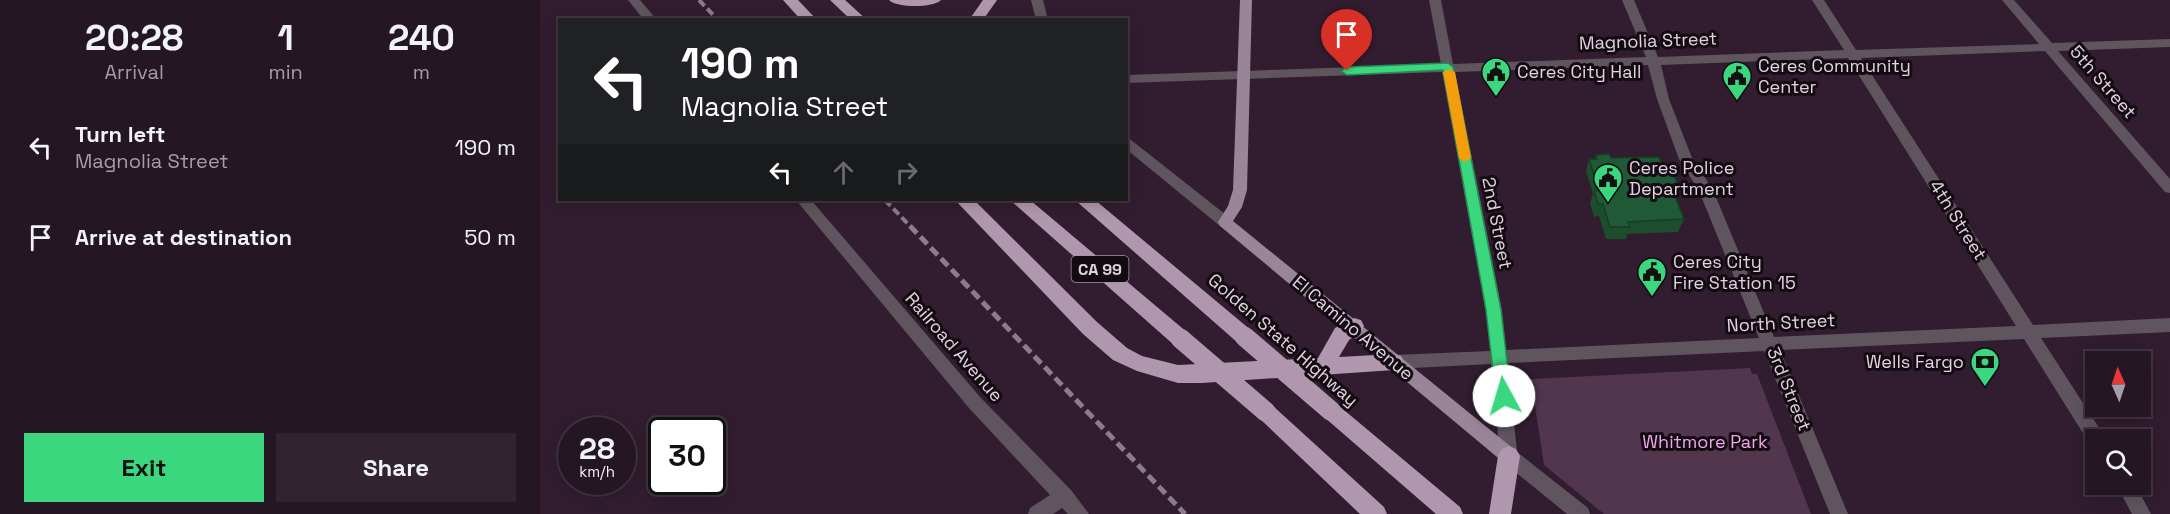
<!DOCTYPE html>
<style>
:root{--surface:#251623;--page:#312330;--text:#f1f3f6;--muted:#a39fa6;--line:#423541;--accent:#3bd77f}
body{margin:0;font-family:"Space Grotesk",sans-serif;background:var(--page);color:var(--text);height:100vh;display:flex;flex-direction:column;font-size:22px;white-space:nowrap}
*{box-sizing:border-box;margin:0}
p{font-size:20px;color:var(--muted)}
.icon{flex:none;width:33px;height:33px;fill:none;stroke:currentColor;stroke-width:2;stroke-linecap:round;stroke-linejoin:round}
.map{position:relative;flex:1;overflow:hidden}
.drawer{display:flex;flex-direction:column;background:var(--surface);width:540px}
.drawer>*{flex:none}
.banner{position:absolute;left:18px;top:18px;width:570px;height:183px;border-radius:0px;box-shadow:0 3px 15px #0003,0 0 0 2px var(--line);background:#202124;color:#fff;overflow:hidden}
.needle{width:39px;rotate:357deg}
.tools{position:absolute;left:1545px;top:351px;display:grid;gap:12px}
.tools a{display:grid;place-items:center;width:66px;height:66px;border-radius:0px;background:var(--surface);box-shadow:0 3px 15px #0003,0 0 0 2px var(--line);font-size:30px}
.speed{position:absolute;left:18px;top:417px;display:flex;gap:12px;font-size:30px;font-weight:700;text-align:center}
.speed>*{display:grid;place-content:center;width:78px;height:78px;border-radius:50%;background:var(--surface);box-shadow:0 3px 15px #0003,0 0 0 2px var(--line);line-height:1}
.speed small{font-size:15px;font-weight:400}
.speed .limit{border:3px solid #111;border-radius:9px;background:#fff;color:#111}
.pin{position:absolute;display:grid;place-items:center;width:51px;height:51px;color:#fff;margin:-62px -26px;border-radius:50% 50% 50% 0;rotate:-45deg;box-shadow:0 0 6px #0007}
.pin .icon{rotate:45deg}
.me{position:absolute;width:66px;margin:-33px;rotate:354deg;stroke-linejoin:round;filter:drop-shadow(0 0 4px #0008)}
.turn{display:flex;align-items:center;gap:21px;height:126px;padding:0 24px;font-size:27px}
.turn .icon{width:78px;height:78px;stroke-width:2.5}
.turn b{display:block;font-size:42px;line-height:51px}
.lanes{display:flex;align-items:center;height:57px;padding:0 24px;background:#0003;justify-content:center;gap:30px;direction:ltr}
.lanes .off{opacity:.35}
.eta{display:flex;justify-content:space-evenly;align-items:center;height:102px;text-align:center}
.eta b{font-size:36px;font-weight:600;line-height:42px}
.primary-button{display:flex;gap:12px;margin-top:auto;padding:12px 24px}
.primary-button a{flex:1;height:69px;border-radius:0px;background:var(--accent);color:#111;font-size:24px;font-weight:600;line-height:69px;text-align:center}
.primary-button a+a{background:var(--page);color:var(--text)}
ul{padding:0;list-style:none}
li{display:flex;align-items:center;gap:18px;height:90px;padding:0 24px}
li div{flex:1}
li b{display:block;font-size:22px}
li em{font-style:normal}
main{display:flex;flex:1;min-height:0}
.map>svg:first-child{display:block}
.green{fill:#51364e}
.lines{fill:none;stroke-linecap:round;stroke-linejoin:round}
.minor{fill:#60555e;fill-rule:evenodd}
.major{fill:#9a8497;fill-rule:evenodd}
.highway{fill:#b197ad;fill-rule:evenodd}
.rail-far1{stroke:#8c7c8a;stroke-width:4;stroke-dasharray:8 4;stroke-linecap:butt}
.rail{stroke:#8c7c8a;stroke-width:5;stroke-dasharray:10 5;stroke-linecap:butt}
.highway-bridge{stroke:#b197ad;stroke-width:20}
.wall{fill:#1b4d2e}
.building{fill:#1f5935;stroke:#163e25;stroke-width:1.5}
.route{fill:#3bd77f;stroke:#268c53;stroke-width:1.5}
.slow{fill:#f59e0b}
.labels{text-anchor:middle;stroke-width:6;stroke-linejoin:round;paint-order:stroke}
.shield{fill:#140b12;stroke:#a397a1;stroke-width:1.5}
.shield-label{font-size:16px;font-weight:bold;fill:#e0d3de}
.street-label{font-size:18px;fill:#e0d3de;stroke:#140b12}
.poi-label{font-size:18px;fill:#e0d3de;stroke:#140b12;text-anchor:start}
.park-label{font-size:18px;fill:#f0a9e8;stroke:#140b12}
</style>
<main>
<section class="drawer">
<div class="eta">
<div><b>20:28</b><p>Arrival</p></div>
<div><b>1</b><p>min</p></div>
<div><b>240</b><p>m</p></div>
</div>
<ul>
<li><svg class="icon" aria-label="left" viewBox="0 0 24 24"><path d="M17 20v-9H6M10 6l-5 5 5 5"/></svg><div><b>Turn left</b><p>Magnolia Street</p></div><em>190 m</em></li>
<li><svg class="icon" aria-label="arrive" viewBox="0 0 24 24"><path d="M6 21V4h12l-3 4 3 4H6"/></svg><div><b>Arrive at destination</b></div><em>50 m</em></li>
</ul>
<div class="primary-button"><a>Exit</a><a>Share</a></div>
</section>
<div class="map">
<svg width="1630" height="514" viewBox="0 0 1630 514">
<rect width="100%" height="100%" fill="#311d2f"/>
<!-- green -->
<path class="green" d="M 1210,368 L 1212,374 L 1217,374 L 1271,514 L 1064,514 L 1004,465 L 991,379 Z"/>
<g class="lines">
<!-- minor -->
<path class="minor" d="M 88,0 L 100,0 L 117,20 L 104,20 Z
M 491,0 L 503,0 L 508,20 L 496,20 Z
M 889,0 L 901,0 L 913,64 L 1106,57 L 1082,0 L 1094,0 L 1118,57 L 1304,50 L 1272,0 L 1284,0 L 1316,50 L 1499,44 L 1462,0 L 1474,0 L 1512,43 L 1630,39 L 1630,47 L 1518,51 L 1630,179 L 1630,193 L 1625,192 L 1505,51 L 1321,58 L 1493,325 L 1630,318 L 1630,332 L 1501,338 L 1563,434 L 1565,440 L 1556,440 L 1556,447 L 1551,446 L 1484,339 L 1240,350 L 1308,514 L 1290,514 L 1224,351 L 968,363 L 977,452 L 1048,508 L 1050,514 L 1027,514 L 963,462 L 960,456 L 951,364 L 854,369 L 848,367 L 846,362 L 848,357 L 854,355 L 950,351 L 946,310 L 902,72 L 586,83 L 586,75 L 901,64 ZM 1308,58 L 1476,326 L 1234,337 L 1173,190 L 1152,158 L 1129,99 L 1121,65 ZM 1108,65 L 1117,99 L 1139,159 L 1159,191 L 1219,338 L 966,350 L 962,310 L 915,72 Z
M 586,136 L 690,218 L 692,222 L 690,226 L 680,226 L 586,149 Z
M 256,200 L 271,200 L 441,398 L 531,490 L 549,514 L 528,514 L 522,508 L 513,514 L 488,514 L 490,508 L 510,495 L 429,408 Z
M 1576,484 L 1595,484 L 1611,514 L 1592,514 Z"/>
<!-- major -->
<path class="major" d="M 700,0 L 712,0 L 707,190 L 702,207 L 693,221 L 975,450 L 978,456 L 975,462 L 969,464 L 963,462 L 680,226 L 678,222 L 688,206 L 693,190 Z"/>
<!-- highway -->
<path class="highway" d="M 243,0 L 258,0 L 277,20 L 261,20 Z
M 290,0 L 305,0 L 327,20 L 311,20 Z
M 349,0 L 401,0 C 393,8 357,8 349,0 Z
M 443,0 L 457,0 L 443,20 L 429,20 Z
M 415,200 L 434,200 L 557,322 L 587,348 L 602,356 L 638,365 L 778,358 L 795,328 L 814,318 L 821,320 L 824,326 L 821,332 L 809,340 L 799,357 L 854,354 L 861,356 L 864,362 L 861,368 L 854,370 L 662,383 L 638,383 L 597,371 L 573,360 L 543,334 Z
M 470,200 L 490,200 L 648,333 L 651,339 L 648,345 L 641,347 L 634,345 Z
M 535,200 L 555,200 L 712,331 L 715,337 L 712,343 L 705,345 L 698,343 Z
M 791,402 L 798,405 L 920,507 L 923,514 L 896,514 L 784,417 L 781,411 L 784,405 Z
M 726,403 L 733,406 L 844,507 L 847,514 L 820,514 L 719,418 L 716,412 L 719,406 Z
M 969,446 L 976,449 L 980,456 L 971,514 L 949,514 L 958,456 L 962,449 Z"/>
<!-- rail-far1 -->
<path class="rail-far1" d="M 159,0 L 178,20
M 345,200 L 372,228"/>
<!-- rail -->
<path class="rail" d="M 370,226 L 645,514"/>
<!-- highway-bridge -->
<path class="highway-bridge" d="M 705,337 L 791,411
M 641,339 L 726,412"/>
</g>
<!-- wall -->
<path class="wall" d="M 1056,155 L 1125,173 L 1140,191 L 1136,200 L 1144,219 L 1138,232 L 1087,234 L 1086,239 L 1066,239 L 1059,216 L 1054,217 L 1050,203 L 1053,194 L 1046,171 L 1049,159 L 1055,159 Z"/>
<!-- building -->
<path class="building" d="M 1069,154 L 1071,158 L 1119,157 L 1125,173 L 1133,172 L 1140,191 L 1133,191 L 1144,219 L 1088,222 L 1090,227 L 1070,227 L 1063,204 L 1058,204 L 1054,191 L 1059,190 L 1049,159 L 1057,159 L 1056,155 Z"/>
<!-- route -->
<path class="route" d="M 908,63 L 913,67 L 961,310 L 971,396 L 964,402 L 956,396 L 946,310 L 903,70 L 807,75 L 801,71 L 807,67 Z"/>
<!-- slow -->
<path class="slow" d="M 909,69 L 915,72 L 931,158 L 925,162 L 919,158 L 903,72 Z"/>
<!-- icons -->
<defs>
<g id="civic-pin" transform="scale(1.5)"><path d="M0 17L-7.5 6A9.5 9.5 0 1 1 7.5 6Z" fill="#3bd77f" stroke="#140b12"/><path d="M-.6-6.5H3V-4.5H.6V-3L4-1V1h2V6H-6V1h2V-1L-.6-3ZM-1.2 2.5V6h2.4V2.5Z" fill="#111"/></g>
<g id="bank-pin" transform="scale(1.5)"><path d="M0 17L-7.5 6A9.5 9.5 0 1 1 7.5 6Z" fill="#3bd77f" stroke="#140b12"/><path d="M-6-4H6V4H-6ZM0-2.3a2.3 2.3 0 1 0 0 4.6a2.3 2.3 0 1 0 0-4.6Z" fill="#111"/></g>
</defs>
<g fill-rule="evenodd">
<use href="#civic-pin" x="956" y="72"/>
<use href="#civic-pin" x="1197" y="76"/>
<use href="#civic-pin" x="1068" y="178"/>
<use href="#civic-pin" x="1112" y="272"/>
<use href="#bank-pin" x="1445" y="362"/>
</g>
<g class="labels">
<!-- shield labels -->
<rect class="shield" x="531.5" y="256" width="57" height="26" rx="4.5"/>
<g class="shield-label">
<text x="560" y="275">CA 99</text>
</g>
<!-- street labels -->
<g class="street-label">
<text transform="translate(1108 41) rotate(-2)" y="6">Magnolia Street</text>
<text transform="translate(1563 82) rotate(49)" y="6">5th Street</text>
<text transform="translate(1418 220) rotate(58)" y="6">4th Street</text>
<text transform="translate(957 223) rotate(79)" y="6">2nd Street</text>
<text transform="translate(1241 323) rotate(-3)" y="6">North Street</text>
<text transform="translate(813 328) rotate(40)" y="6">El Camino Avenue</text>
<text transform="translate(743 340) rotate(41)" y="6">Golden State Highway</text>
<text transform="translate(414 347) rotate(49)" y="6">Railroad Avenue</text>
<text transform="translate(1249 389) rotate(68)" y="6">3rd Street</text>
</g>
<!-- poi labels -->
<g class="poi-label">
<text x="1218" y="72">Ceres Community<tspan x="1218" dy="21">Center</tspan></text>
<text x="977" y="78">Ceres City Hall</text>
<text x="1089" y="174">Ceres Police<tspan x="1089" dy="21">Department</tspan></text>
<text x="1133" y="268">Ceres City<tspan x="1133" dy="21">Fire Station 15</tspan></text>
<text x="1424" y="368" text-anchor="end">Wells Fargo</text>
</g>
<!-- park labels -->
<g class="park-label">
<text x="1165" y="448">Whitmore Park</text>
</g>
</g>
</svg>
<div class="tools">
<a><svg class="needle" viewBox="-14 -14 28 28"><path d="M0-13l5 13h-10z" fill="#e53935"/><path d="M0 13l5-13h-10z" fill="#a39fa6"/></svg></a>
<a><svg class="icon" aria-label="search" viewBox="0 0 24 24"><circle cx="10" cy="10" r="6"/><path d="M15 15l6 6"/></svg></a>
</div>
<div class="speed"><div>28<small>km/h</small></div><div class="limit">30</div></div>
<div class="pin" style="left:807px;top:71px;background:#d93025"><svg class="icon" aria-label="arrive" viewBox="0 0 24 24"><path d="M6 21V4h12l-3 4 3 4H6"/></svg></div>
<svg class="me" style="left:964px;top:396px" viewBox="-20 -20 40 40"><circle r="19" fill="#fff"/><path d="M0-13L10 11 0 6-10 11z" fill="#3bd77f"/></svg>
<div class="banner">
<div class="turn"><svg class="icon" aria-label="left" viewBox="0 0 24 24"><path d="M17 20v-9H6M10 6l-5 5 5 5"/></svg><div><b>190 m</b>Magnolia Street</div></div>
<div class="lanes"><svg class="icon" aria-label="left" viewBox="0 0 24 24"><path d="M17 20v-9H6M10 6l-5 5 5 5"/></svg><svg class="icon off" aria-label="ahead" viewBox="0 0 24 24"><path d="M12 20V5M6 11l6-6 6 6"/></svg><svg class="icon off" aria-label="right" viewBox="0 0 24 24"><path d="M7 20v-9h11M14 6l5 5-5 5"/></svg></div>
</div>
</div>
</main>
